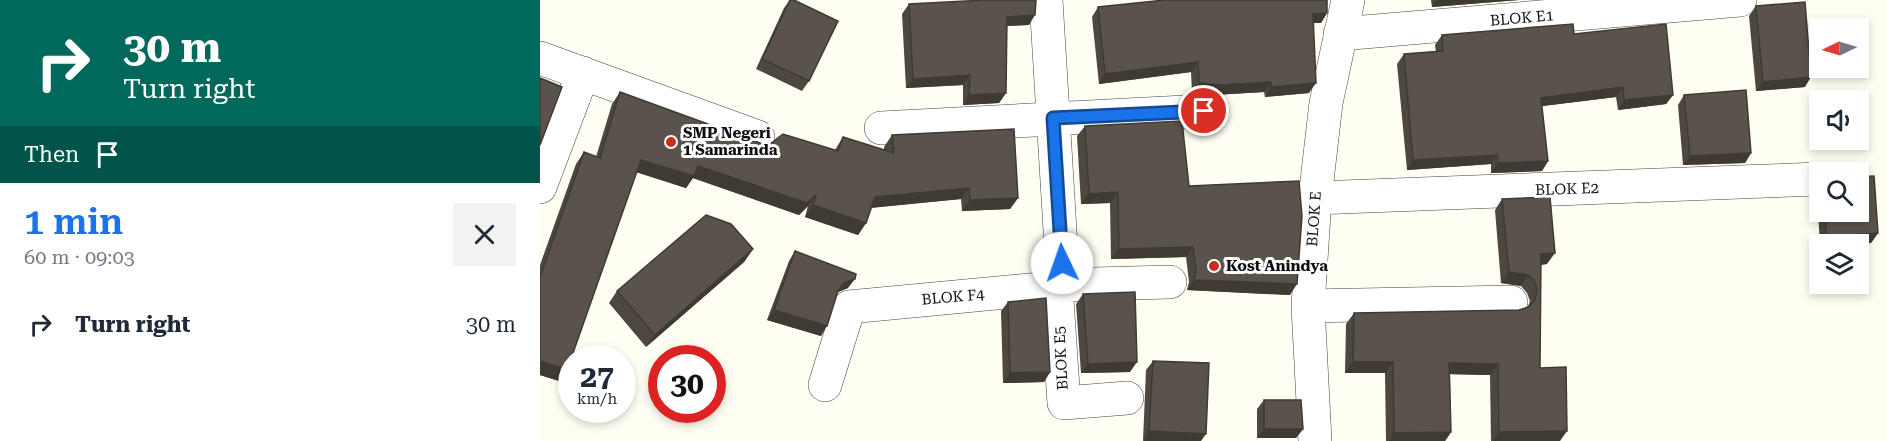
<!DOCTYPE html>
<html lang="en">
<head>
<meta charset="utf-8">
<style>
	:root { --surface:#fff; --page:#f2f2f3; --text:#1f2937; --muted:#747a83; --accent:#1a73e8 }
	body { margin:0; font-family:"Roboto Serif",serif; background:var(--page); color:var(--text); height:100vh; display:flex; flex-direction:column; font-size:22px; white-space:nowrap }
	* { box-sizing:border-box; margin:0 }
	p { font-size:20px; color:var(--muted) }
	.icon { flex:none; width:33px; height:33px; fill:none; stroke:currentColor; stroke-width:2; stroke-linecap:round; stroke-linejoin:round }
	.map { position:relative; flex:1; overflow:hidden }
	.drawer { display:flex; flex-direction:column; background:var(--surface); width:540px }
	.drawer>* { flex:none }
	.top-card { background:#00695c; color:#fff; overflow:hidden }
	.needle { width:39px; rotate:265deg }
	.buttons { position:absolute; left:1269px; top:18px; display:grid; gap:12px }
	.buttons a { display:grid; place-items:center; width:60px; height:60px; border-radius:0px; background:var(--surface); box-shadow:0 3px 9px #0003; font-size:30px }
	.speed { position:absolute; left:18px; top:345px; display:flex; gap:12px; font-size:30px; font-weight:700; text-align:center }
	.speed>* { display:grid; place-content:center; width:78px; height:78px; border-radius:50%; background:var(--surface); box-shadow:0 3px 9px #0003; line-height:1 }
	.speed small { font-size:15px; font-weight:400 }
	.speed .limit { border:9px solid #d22; background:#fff; color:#111 }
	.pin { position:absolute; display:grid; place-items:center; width:51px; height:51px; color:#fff; margin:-26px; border:3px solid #fff; border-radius:50%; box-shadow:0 2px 6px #0007 }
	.me { position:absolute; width:66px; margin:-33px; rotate:357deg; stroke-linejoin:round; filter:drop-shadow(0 0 4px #0008) }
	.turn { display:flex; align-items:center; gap:21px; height:126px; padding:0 24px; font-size:27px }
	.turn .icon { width:78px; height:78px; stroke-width:2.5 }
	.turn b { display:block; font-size:42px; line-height:51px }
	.then { display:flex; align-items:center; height:57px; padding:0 24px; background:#0003; gap:12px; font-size:22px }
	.round { display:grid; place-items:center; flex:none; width:63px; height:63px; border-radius:0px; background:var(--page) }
	.summary { display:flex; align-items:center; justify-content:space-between; height:102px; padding:0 24px }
	h1 { font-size:36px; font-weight:600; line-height:45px; color:var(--accent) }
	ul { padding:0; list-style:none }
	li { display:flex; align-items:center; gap:18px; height:78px; padding:0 24px }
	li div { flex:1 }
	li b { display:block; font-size:22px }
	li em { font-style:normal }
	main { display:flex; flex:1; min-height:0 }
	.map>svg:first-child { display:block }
</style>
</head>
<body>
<main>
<section class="drawer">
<div class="top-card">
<div class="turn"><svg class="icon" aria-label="right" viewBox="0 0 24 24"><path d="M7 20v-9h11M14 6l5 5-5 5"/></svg><div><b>30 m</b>Turn right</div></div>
<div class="then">Then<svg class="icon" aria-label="arrive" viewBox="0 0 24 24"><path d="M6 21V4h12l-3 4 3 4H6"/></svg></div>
</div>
<div class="summary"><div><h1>1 min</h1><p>60 m · 09:03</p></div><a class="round"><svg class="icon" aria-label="close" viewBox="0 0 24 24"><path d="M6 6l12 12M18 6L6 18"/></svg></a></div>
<ul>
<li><svg class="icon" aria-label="right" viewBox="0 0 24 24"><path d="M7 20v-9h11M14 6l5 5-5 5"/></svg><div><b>Turn right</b></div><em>30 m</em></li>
</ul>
</section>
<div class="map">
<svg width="1347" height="441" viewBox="0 0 1347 441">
	<rect width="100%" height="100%" fill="#fffef3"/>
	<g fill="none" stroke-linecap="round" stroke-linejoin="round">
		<g stroke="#434343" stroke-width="34">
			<path id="minor" d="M 506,0 L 522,263 L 521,275 L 516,285 L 524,403 L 587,398
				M 800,34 L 1200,0
				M 0,58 L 218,137
				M 341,128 L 664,111
				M 0,187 L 43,73
				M 775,198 L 1280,179
				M 768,306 L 971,302
				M 285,385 L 309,307 L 510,288 L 516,285 L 630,282
				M 775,441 L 768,306 L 775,198 L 786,103 L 808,0"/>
		</g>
		<use href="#minor" stroke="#fff" stroke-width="33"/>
	</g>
	<path fill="#4d4740" d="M 250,0 L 269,81 L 262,91 L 216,69 L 244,8 Z
		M 891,0 L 979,0 L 892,7 Z
		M 369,4 L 489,25 L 467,26 L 466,93 L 459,103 L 423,105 L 423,85 L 366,88 L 362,14 Z
		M 1216,6 L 1265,87 L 1216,91 L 1209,16 Z
		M 558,7 L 787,13 L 781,23 L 773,23 L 769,93 L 725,97 L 724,92 L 673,95 L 652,93 L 651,72 L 559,84 L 552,17 Z
		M 1034,34 L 1133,95 L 1126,104 L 1078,110 L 1076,97 L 1002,106 L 1008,161 L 1002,171 L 951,173 L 951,164 L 867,170 L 857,64 L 864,54 L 896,52 L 895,45 L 902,35 Z
		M 80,92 L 220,143 L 295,150 L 303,137 L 344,150 L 344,147 L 352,135 L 478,198 L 470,209 L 422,211 L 421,199 L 331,208 L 326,223 L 318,235 L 265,217 L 268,206 L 259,215 L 153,178 L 146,188 L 96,172 L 27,370 L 19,381 L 0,375 L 0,265 L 36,164 L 44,152 L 56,157 L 72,104 Z
		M 1144,95 L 1211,153 L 1205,163 L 1143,165 L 1138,105 Z
		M 545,126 L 649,186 L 750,295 L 647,290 L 649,282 L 646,257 L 571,259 L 570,203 L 541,204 L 537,136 Z
		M 1280,194 L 1280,212 L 1318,212 L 1338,233 L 1331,243 L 1307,244 L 1280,244 L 1277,198 Z
		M 962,199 L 1007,264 L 1001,265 L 1000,368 L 1020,441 L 951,441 L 950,375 L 910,374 L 911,432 L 905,441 L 846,441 L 845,373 L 805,373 L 806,324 L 814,313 L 979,310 L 988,307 L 990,301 L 987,293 L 981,286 L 961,283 L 955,210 Z
		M 213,249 L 204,262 L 106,347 L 69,303 L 77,291 Z
		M 255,251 L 308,288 L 298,292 L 281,336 L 227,320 L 249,261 Z
		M 543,294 L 590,372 L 541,373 L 536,304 Z
		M 468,302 L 510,372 L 504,382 L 463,383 L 461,311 Z
		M 613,361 L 669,363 L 603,441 L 606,370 Z
		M 724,400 L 763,429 L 756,438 L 717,438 L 717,409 Z"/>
	<path fill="#3f3a34" d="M 897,0 L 979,0 L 892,7 Z
		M 787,13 L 781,23 L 766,23 L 773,14 Z
		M 495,15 L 489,25 L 460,26 L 467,17 Z
		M 658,62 L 651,72 L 559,84 L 565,74 Z
		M 430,75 L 423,85 L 366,88 L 373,79 Z
		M 1271,77 L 1265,87 L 1216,91 L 1223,82 Z
		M 731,82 L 724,92 L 673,95 L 652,93 L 659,83 Z
		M 776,83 L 769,93 L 725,97 L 731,87 Z
		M 1083,87 L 1076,97 L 995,107 L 1001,98 Z
		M 466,93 L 459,103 L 423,105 L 429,95 Z
		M 1133,95 L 1126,104 L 1078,110 L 1084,100 Z
		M 1211,153 L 1205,163 L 1143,165 L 1150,156 Z
		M 957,155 L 951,164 L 867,170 L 873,160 Z
		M 101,160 L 158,166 L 276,195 L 268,206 L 259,215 L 153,178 L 146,188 L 93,171 Z
		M 1008,161 L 1002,171 L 951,173 L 958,163 Z
		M 429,188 L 421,199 L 327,208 L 335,197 Z
		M 578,192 L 570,203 L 541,204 L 549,194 Z
		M 478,198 L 470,209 L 422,211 L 430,200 Z
		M 273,205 L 326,223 L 318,235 L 265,217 Z
		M 1338,233 L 1331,243 L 1307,244 L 1281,244 L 1286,237 Z
		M 653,247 L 646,257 L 571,259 L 579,249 Z
		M 213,249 L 204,262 L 106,347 L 115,335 Z
		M 1015,253 L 1007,264 L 993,265 L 1001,254 Z
		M 969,272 L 988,275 L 981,286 L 961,283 Z
		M 315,279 L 308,288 L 298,292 L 304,283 Z
		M 654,280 L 757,284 L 750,295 L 647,290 Z
		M 234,310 L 287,326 L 281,336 L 227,320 Z
		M 0,361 L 27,370 L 19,381 L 0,375 Z
		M 597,362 L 590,372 L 541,373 L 548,364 Z
		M 813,362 L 853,362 L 845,373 L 805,373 Z
		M 909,363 L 958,364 L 950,375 L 902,374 Z
		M 510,372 L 504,382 L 463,383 L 470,373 Z
		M 724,429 L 763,429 L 756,438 L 717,438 Z
		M 609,431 L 666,434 L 661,441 L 603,441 Z
		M 1027,431 L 1020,441 L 953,441 L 959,432 Z
		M 911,432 L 905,441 L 849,441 L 854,433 Z"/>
	<path fill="#5a534b" stroke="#3f3a34" stroke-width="1.5" d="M 250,0 L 254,0 L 298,21 L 269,81 L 222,59 Z
		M 445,0 L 496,0 L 495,15 L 467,17 L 466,93 L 429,95 L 430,75 L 373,79 L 369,4 Z
		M 625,0 L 787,0 L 787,13 L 773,14 L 776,83 L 731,87 L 731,82 L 680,85 L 659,83 L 658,62 L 565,74 L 558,7 Z
		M 1265,2 L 1271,77 L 1223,82 L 1216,6 Z
		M 1033,24 L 1034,34 L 1126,24 L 1133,95 L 1084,100 L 1083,87 L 1001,98 L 1008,161 L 958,163 L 957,155 L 873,160 L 864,54 L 903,51 L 902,35 Z
		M 0,78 L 22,87 L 0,145 Z
		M 1206,90 L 1211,153 L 1150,156 L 1144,95 Z
		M 80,92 L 220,143 L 230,144 L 243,134 L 298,151 L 303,137 L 354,153 L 352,135 L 474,129 L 478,198 L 430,200 L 429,188 L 335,197 L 326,223 L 273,205 L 276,195 L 267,203 L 158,166 L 154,176 L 101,160 L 27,370 L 0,361 L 0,277 L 44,152 L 60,158 Z
		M 642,121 L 649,186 L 759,181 L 762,216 L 757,284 L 654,280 L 656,271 L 653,247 L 579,249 L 578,192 L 549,194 L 545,126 Z
		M 1334,176 L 1338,233 L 1286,237 L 1285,212 L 1318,212 L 1318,177 Z
		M 1010,197 L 1015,253 L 1001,254 L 1000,368 L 1026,367 L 1027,431 L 959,432 L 958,364 L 909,363 L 911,432 L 854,433 L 853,362 L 813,362 L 814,313 L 979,310 L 988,307 L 995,300 L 997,290 L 995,282 L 988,275 L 969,272 L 962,199 Z
		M 166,215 L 191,224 L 213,249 L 115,335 L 77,291 Z
		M 255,251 L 316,274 L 315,279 L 304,283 L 298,291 L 287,326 L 234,310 Z
		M 595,292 L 597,362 L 548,364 L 543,294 Z
		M 506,298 L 510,372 L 470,373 L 468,302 Z
		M 613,361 L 669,363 L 666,434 L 609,431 Z
		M 724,400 L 761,400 L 763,429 L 724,429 Z"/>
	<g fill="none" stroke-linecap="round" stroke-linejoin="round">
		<g stroke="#114b97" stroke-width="15">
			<path id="route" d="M 522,263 L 513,118 L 664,111"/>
		</g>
		<use href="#route" stroke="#1a73e8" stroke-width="10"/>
	</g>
	<g fill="#ca2c1d" stroke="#fff" stroke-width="2">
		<circle cx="131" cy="142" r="6"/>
		<circle cx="674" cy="266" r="6"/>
	</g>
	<g text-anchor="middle" stroke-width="6" stroke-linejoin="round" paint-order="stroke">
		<g font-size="15" fill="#101010" stroke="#fff">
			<text transform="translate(982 18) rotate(-5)" y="5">BLOK E1</text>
			<text transform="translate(1027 189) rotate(-2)" y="5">BLOK E2</text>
			<text transform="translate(774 219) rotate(-86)" y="5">BLOK E</text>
			<text transform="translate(413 297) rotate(-5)" y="5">BLOK F4</text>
			<text transform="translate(521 358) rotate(-93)" y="5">BLOK E5</text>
		</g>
		<g font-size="15" font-weight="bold" fill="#101010" stroke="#fff" text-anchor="start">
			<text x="143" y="138">SMP Negeri<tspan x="143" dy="17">1 Samarinda</tspan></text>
			<text x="686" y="271">Kost Anindya</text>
		</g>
	</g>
</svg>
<div class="buttons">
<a><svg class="needle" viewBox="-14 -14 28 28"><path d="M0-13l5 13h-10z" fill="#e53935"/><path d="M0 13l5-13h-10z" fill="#747a83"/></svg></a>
<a><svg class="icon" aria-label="sound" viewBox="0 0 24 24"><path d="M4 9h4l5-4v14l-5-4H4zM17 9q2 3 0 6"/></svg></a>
<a><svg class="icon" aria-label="search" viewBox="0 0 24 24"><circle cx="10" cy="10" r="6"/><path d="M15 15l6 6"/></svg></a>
<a><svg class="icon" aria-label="layers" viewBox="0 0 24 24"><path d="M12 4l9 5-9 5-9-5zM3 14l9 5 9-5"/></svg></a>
</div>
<div class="speed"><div>27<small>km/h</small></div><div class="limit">30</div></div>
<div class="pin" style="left:664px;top:111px;background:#d93025"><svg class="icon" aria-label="arrive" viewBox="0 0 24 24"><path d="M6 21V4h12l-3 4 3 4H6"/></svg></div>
<svg class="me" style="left:522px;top:263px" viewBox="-20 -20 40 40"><circle r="19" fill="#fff"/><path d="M0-13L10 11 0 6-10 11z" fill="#1a73e8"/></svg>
</div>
</main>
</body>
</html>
